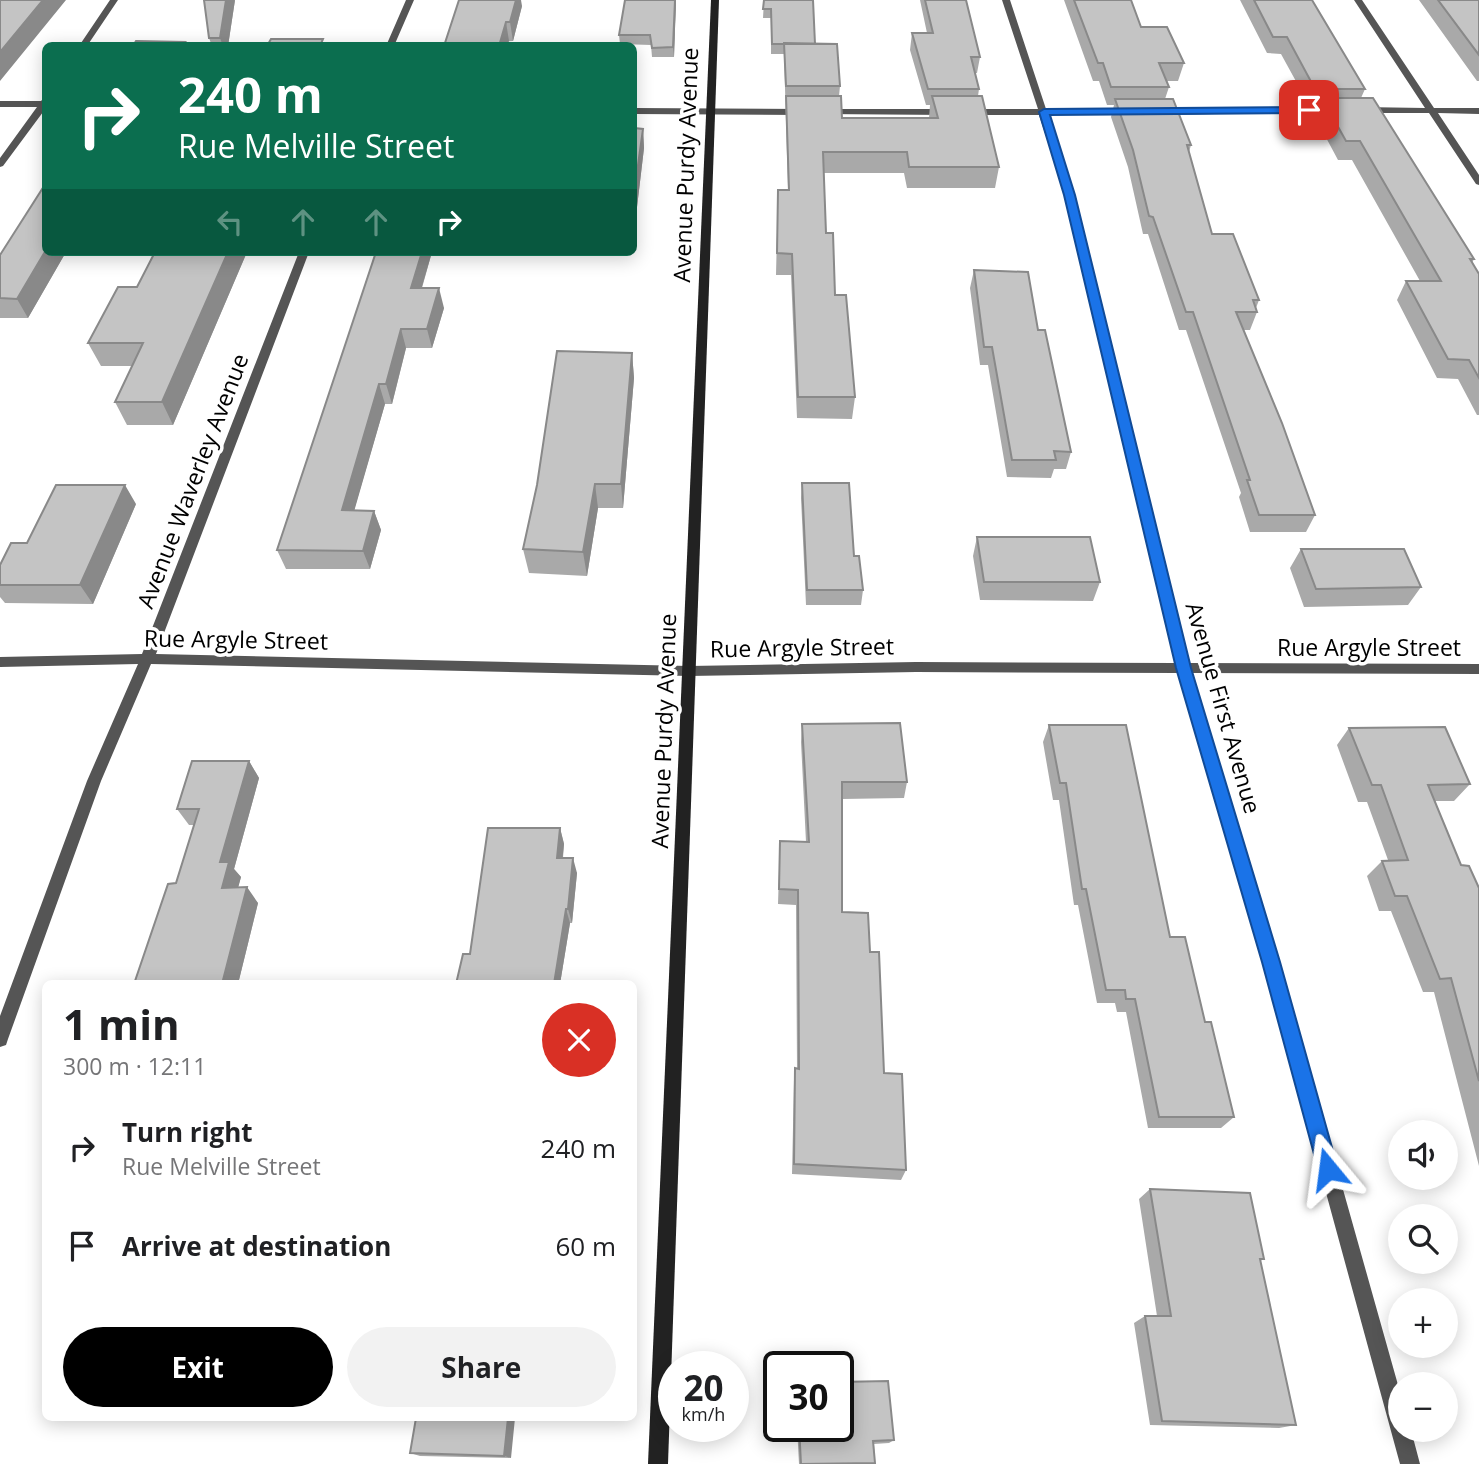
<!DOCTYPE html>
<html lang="en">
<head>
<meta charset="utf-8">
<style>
	:root { --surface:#fff; --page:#f2f2f2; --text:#202124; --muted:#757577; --accent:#000 }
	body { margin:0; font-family:"Open Sans",sans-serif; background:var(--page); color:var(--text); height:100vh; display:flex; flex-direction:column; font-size:26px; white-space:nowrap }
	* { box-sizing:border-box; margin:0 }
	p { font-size:23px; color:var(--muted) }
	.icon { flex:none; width:38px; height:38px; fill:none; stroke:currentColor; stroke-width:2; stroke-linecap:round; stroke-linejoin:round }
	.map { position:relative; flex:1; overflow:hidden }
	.drawer { position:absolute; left:42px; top:980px; width:595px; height:441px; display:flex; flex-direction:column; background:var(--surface); border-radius:10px; box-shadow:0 4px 18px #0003 }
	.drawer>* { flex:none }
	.top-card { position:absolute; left:42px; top:42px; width:595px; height:214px; border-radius:10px; box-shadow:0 4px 18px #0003; background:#0b6e4f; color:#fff; overflow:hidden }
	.buttons { position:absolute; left:1388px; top:1120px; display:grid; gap:14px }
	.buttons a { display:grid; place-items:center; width:70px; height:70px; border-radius:50%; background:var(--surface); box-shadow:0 4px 18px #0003; font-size:35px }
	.speed { position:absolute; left:658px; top:1351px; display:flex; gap:14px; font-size:35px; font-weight:700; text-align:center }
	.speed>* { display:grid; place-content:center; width:91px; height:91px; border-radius:50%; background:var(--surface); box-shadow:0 4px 18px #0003; line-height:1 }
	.speed small { font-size:18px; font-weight:400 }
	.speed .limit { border:4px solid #111; border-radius:10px; background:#fff; color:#111 }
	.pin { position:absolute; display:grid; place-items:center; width:60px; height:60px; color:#fff; margin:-30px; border-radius:14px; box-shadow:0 4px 10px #0006 }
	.me { position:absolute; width:77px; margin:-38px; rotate:344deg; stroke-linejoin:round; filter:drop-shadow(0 0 5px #0008) }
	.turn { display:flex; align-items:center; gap:24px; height:147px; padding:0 21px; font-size:32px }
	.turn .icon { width:91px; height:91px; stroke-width:2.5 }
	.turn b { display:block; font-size:49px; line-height:60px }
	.lanes { display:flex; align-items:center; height:66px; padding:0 21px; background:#0003; justify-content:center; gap:35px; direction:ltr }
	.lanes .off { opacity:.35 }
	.round { display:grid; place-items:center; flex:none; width:74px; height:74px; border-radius:37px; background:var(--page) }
	.head { display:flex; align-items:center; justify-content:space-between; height:119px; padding:0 21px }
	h1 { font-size:42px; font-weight:700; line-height:52px }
	.action { display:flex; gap:14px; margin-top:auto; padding:14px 21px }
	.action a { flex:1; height:80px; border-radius:42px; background:var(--accent); color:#fff; font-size:28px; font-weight:700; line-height:80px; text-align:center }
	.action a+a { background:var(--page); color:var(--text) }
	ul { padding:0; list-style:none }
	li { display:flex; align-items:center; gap:21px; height:98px; padding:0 21px }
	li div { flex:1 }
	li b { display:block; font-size:26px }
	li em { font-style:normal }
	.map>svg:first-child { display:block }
</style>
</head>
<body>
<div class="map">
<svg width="1479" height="1464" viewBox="0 0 1479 1464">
	<rect width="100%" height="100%" fill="#fff"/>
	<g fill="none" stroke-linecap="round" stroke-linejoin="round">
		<path fill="#555" fill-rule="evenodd" d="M 110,0 L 118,0 L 87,46 L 79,46 Z
			M 406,0 L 414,0 L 394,46 L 386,46 Z
			M 1002,0 L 1010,0 L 1046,109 L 1131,109 L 1135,112 L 1131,115 L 1048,115 L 1075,195 L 1188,663 L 1479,664 L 1479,674 L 1191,673 L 1279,962 L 1400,1392 L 1400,1430 L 1411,1430 L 1420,1464 L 1400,1464 L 1263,962 L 1178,673 L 916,672 L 689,676 L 151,664 L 101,781 L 8,1039 L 6,1045 L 0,1047 L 0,1016 L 87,781 L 138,664 L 0,667 L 0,657 L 142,654 L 299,252 L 309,252 L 156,654 L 689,666 L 916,662 L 1175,663 L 1065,195 L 1039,115 L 969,115 L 965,112 L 969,109 L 1038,109 Z
			M 1354,0 L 1362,0 L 1434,108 L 1479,108 L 1479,114 L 1438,113 L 1479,175 L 1479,185 L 1476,184 L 1429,113 L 1361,113 L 1357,110 L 1361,107 L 1425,108 Z
			M 43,99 L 46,99 L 46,108 L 3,166 L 0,167 L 0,158 L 37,107 L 0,107 L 0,101 L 41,101 Z
			M 1334,107 L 1338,110 L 1337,112 L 1158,115 L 1154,112 L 1158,109 Z
			M 634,108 L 802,109 L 806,112 L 802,115 L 634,114 Z
			M 826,109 L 949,109 L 953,112 L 949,115 L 823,114 L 822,112 Z"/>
		<path fill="#222" fill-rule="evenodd" d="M 711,0 L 719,0 L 668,1464 L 648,1464 Z"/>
	</g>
	<path fill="#a9a9a9" d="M 235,0 L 228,46 L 212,46 L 209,38 Z
		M 676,0 L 674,57 L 652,57 L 651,45 L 620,44 L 619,35 Z
		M 764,0 L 815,44 L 840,86 L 839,96 L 842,118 L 929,118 L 930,105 L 926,105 L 910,50 L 912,33 L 927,33 L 920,0 L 966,0 L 980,57 L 977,73 L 975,73 L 979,89 L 978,96 L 999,167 L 995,188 L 907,188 L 904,173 L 824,173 L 826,233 L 835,295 L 855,397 L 852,419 L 797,418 L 791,275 L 776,275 L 778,190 L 788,190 L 784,54 L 771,54 L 771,18 L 763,18 Z
		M 1064,0 L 1131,0 L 1141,27 L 1184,63 L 1178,81 L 1166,81 L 1169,87 L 1165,99 L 1191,145 L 1189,152 L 1212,234 L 1259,300 L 1256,308 L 1257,312 L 1250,330 L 1244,330 L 1315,515 L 1306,532 L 1250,532 L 1239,497 L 1241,493 L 1186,330 L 1179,330 L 1148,234 L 1143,234 L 1128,167 L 1111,117 L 1114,105 L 1107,105 L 1099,81 L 1093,81 Z
		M 1240,0 L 1312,0 L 1365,89 L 1361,98 L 1474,259 L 1472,263 L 1479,274 L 1479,415 L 1477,415 L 1458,379 L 1437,378 L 1397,300 L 1406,281 L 1420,281 L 1352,160 L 1338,160 L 1315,117 L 1319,105 L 1309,105 L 1281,54 L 1267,53 Z
		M 1419,0 L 1479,0 L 1479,81 L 1477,81 Z
		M 522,6 L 513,41 L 444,46 Z
		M 634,128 L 643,129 L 644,148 L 637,207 L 634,207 Z
		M 46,252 L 66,252 L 28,318 L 0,318 L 0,255 Z
		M 155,252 L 247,252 L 173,425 L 127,425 L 115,402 L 132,366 L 101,366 L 88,343 L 137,287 Z
		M 376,252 L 432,252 L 422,288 L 444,308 L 432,348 L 406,348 L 392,404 L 385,404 L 354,510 L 374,511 L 381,530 L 370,569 L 286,569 L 277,550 Z
		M 974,270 L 1038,330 L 1071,452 L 1066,469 L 1054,469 L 1051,478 L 1007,477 L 988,365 L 980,365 L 970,288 Z
		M 632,353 L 634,378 L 623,508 L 598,508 L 587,576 L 529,573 L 523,549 Z
		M 802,483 L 854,556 L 863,590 L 861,605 L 806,605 L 801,498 Z
		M 136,504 L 93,604 L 5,603 L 0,597 L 0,565 L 27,543 Z
		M 977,537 L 1100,582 L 1093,601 L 980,600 L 973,556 Z
		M 1301,549 L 1421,587 L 1408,605 L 1304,607 L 1290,568 Z
		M 802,724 L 907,782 L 904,798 L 842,799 L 842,912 L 870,952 L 884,1073 L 906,1170 L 901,1180 L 792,1174 L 794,1080 L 795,1068 L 797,1068 L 796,905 L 778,904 L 780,841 L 806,842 L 801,742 Z
		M 1049,725 L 1170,937 L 1205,1022 L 1234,1117 L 1221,1128 L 1148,1128 L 1126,1012 L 1117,1012 L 1115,1003 L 1097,1003 L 1078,905 L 1074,905 L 1059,800 L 1053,800 L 1043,742 Z
		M 1349,728 L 1470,784 L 1454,801 L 1435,801 L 1461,865 L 1479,888 L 1479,1166 L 1434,992 L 1423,992 L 1391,911 L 1379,911 L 1367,876 L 1382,861 L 1388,860 L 1367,802 L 1358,802 L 1337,745 Z
		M 249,761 L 259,778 L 234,869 L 241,877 L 238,887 L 258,903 L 238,984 L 134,984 L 176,883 L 194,825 L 189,825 L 177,809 Z
		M 560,828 L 564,844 L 563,858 L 577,873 L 572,923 L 570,923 L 560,984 L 456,984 L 470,954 Z
		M 1150,1189 L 1264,1259 L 1260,1261 L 1296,1425 L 1279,1428 L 1150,1425 L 1134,1323 L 1145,1316 L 1157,1316 L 1139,1199 Z
		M 416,1418 L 511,1458 L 420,1456 L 410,1453 Z
		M 797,1426 L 838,1426 L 894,1440 L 889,1443 L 874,1444 L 875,1463 L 874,1464 L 799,1464 Z"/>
	<path fill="#898989" d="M 43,0 L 66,0 L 0,81 L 0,52 Z
		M 226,0 L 235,0 L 228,46 L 223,46 L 220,38 Z
		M 516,0 L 521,0 L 522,6 L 513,41 L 510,22 Z
		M 675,0 L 676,0 L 674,57 L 673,47 Z
		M 506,22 L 509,41 L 507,46 L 499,46 Z
		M 643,129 L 644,148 L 637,207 L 635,187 Z
		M 46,250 L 46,252 L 66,252 L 28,318 L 17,299 Z
		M 228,252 L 247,252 L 173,425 L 162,402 Z
		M 422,252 L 432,252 L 416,307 L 411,288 Z
		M 439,288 L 444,308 L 432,348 L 427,329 Z
		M 401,329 L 406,348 L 392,404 L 386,384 Z
		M 632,353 L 634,378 L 623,508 L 621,484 Z
		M 379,384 L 385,404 L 349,529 L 342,510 Z
		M 595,484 L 598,508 L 587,576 L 583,552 Z
		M 125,485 L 136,504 L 93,604 L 80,585 Z
		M 374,511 L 381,530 L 370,569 L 363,551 Z
		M 249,761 L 259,778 L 234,869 L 241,877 L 234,903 L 222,888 L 220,862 Z
		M 560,828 L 564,844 L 561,873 L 557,858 Z
		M 573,858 L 577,873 L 572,923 L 568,909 Z
		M 247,887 L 258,903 L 238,984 L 222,984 Z
		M 566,909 L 570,923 L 560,984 L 554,984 Z
		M 508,1418 L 515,1418 L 511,1458 L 504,1456 Z"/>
	<path fill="#c4c4c4" stroke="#898989" stroke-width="2" d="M 0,0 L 43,0 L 0,52 Z
		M 204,0 L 226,0 L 220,38 L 209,38 Z
		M 459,0 L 516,0 L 510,22 L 506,22 L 499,46 L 444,46 Z
		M 625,0 L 675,0 L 673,47 L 652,48 L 650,35 L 619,35 Z
		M 764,0 L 813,0 L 815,44 L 772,44 L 771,9 L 763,9 Z
		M 925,0 L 966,0 L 980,57 L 971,57 L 979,89 L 928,89 L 912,33 L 933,33 Z
		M 1074,0 L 1131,0 L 1141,27 L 1167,27 L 1184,63 L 1159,63 L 1169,87 L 1111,87 L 1103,63 L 1098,63 Z
		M 1254,0 L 1312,0 L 1365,89 L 1315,89 L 1287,37 L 1273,37 Z
		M 1438,0 L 1479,0 L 1479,55 Z
		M 271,39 L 323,39 L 320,46 L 267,46 Z
		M 136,41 L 185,42 L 182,46 L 133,46 Z
		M 784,43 L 837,44 L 840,86 L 786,86 Z
		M 786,96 L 841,96 L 842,118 L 938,118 L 932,96 L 982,96 L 999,167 L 909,167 L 907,152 L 823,152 L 826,233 L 833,233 L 835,295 L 846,295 L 855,397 L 798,397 L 792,254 L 777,253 L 778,190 L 789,190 Z
		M 1322,98 L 1373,98 L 1474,259 L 1470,259 L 1479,274 L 1479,378 L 1469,360 L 1448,359 L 1406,281 L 1441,281 L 1360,141 L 1346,141 Z
		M 1115,99 L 1173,99 L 1191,145 L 1187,145 L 1212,234 L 1233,234 L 1259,300 L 1253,300 L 1257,312 L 1236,312 L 1282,423 L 1315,515 L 1259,515 L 1247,480 L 1250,480 L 1193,312 L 1186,312 L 1153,217 L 1149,216 L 1133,150 Z
		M 634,128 L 643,129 L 635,187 L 634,187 Z
		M 46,183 L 46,250 L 17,299 L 0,298 L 0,255 Z
		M 155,252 L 228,252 L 162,402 L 115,402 L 143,343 L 88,343 L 118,287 L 137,287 Z
		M 376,252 L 422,252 L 411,288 L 439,288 L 427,329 L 401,329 L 386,384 L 379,384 L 342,510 L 374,511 L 363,551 L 277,550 Z
		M 974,270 L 1028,272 L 1038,330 L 1045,330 L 1071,452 L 1054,451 L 1056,460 L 1012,460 L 992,347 L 984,347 Z
		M 557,351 L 632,353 L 621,484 L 595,484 L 583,552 L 523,549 L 537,485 Z
		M 802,483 L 849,483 L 854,556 L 859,556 L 863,590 L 807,590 Z
		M 56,485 L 125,485 L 80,585 L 0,585 L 0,565 L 11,543 L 27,543 Z
		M 977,537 L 1090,537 L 1100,582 L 984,582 Z
		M 1301,549 L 1404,549 L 1421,587 L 1316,589 Z
		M 900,723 L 907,782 L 842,782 L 842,912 L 868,913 L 870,952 L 879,952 L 884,1073 L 902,1074 L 906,1170 L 794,1164 L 795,1068 L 799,1069 L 798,890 L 779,889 L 780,841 L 809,842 L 802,724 Z
		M 1049,725 L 1126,725 L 1170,937 L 1185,937 L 1205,1022 L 1211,1022 L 1234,1117 L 1159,1117 L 1135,999 L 1126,999 L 1125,990 L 1106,990 L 1086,889 L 1082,889 L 1066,783 L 1060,783 Z
		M 1445,727 L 1470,784 L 1428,785 L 1461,865 L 1469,866 L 1479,888 L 1479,1081 L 1451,978 L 1440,979 L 1407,896 L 1395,896 L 1382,861 L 1408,860 L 1381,785 L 1372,785 L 1349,728 Z
		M 192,761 L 249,761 L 220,862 L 229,862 L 222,888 L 247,887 L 222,984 L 134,984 L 168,884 L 176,883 L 199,809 L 177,809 Z
		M 488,828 L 560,828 L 557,858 L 573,858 L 568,909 L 566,909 L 554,984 L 456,984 L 463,954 L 470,954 Z
		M 1150,1189 L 1250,1193 L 1264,1259 L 1260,1259 L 1296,1425 L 1162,1421 L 1145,1316 L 1171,1316 Z
		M 888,1381 L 894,1440 L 873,1441 L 875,1463 L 801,1464 L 799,1426 L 838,1426 L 838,1382 Z
		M 416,1418 L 508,1418 L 504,1456 L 410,1453 Z"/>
	<path fill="#1a73e8" stroke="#114b97" stroke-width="2" d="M 1309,107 L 1314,110 L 1313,113 L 1050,115 L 1075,195 L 1191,668 L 1280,962 L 1338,1169 L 1335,1176 L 1328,1179 L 1321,1176 L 1318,1169 L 1262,962 L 1176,668 L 1064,195 L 1039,112 L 1044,109 Z"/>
	<g text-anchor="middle" stroke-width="7" stroke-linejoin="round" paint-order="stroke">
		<g font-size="23" fill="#000" stroke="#fff">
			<text transform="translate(686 165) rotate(-88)" y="8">Avenue Purdy Avenue</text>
			<text transform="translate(193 481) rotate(-69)" y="8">Avenue Waverley Avenue</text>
			<text transform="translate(236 640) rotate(1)" y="8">Rue Argyle Street</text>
			<text transform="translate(802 648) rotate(-1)" y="8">Rue Argyle Street</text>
			<text x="1369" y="656">Rue Argyle Street</text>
			<text transform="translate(1223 708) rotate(74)" y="8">Avenue First Avenue</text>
			<text transform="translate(664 731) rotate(-88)" y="8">Avenue Purdy Avenue</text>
		</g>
	</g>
</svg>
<div class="buttons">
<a><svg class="icon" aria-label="sound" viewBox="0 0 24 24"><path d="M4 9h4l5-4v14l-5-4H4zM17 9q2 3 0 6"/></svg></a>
<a><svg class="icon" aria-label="search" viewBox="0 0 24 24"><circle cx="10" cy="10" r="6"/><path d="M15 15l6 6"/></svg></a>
<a>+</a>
<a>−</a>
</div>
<div class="speed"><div>20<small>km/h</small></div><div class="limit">30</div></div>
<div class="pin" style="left:1309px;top:110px;background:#d93025"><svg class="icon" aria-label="arrive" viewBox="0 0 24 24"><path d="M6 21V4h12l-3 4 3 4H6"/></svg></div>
<svg class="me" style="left:1328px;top:1169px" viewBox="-20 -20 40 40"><path d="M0-17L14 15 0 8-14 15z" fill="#1a73e8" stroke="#fff" stroke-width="4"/></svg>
<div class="top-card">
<div class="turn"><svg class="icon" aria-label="right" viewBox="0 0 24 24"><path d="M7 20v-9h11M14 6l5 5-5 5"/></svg><div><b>240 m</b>Rue Melville Street</div></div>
<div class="lanes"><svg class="icon off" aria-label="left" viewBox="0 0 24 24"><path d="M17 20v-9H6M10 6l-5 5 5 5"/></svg><svg class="icon off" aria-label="ahead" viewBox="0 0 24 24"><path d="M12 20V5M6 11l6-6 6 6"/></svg><svg class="icon off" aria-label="ahead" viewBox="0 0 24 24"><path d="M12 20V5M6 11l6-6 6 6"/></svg><svg class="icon" aria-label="right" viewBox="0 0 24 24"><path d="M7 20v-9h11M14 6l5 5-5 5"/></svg></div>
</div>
<section class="drawer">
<div class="head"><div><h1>1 min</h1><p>300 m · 12:11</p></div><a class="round" style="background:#d93025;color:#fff"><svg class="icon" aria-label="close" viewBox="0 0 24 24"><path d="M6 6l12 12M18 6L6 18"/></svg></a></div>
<ul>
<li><svg class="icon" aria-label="right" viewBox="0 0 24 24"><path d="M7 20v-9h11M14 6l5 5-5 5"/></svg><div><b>Turn right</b><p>Rue Melville Street</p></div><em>240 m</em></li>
<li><svg class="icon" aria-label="arrive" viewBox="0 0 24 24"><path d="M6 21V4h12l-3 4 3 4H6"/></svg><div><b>Arrive at destination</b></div><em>60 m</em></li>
</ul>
<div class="action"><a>Exit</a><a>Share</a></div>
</section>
</div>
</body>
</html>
